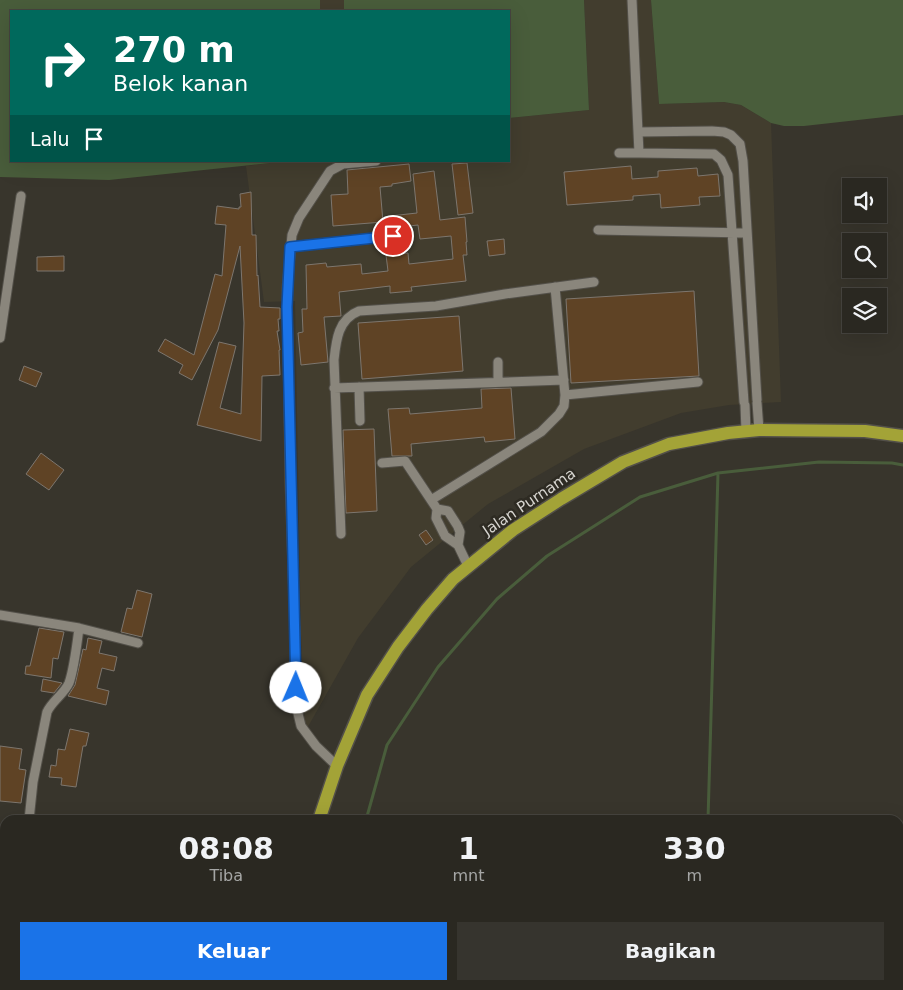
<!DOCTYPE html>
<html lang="id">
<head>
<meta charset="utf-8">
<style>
	:root { --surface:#2a2821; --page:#36342e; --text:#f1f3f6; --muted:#a5a6a5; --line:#46443f; --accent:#1a73e8 }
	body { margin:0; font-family:"DejaVu Sans",sans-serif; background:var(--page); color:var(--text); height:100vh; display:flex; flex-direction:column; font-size:19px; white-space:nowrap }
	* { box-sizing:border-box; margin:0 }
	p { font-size:16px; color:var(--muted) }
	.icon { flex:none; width:28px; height:28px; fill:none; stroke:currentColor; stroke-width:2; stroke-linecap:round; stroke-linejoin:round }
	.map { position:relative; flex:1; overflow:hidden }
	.panel { position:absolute; left:0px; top:815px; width:904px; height:175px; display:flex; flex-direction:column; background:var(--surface); border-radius:15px 15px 0 0; box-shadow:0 5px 20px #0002,0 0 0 1px var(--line) }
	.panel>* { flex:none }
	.top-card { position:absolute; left:10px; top:10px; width:500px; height:152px; border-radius:0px; box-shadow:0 5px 20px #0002,0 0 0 1px var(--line); background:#00695c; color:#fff; overflow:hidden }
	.buttons { position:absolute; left:842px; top:178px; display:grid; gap:10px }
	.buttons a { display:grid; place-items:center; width:45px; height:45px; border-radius:0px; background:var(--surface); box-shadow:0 5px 20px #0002,0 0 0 1px var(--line); font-size:25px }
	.pin { position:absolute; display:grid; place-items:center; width:42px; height:42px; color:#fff; margin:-21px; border:2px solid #fff; border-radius:50%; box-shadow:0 1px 5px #0007 }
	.me { position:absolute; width:55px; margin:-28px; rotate:1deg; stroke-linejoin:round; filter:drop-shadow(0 0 4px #0008) }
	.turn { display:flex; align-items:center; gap:18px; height:105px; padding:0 20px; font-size:22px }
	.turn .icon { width:65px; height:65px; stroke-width:2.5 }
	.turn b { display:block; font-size:35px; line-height:42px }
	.then { display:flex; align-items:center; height:48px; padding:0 20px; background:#0003; gap:10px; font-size:19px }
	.eta { display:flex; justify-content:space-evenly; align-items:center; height:85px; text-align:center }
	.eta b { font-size:30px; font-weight:700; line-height:35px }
	.button { display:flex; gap:10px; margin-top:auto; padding:10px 20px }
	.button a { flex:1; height:58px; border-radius:0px; background:var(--accent); color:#fff; font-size:20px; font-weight:700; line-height:58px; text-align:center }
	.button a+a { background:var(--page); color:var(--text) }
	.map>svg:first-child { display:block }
</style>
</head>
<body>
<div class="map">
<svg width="903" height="990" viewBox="0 0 903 990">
	<rect width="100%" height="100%" fill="#38352c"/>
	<path fill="#423d2e" d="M 320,0 L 344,0 L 344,11 L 320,11 Z
		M 584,0 L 651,0 L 659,104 L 724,102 L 741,105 L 771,123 L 781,402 L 729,405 L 681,413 L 584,449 L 488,504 L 411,567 L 358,638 L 305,732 L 301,635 L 295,301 L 264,302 L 246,166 L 270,163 L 272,161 L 509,161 L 509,118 L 589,110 Z
		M 0,949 L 5,949 L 5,985 L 31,985 L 31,990 L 0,990 Z"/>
	<path fill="#775546" d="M 5,962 L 5,985 L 16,985 L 16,990 L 0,990 L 0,963 Z"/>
	<path fill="#495d3b" d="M 0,0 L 320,0 L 320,11 L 11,11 L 11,161 L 272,161 L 270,163 L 109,180 L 0,177 Z
		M 344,0 L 584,0 L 589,110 L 509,118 L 509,11 L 344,11 Z
		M 651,0 L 903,0 L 903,115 L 804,126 L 784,126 L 771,123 L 741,105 L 724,102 L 659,104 Z"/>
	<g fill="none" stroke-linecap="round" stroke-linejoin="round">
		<path stroke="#495d3b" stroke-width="3" d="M 366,820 L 387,745 L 438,667 L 497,599 L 547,556 L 640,497 L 718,473 L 819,462 L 892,463 L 903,465
			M 708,820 L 718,473
			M 355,985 L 355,990
			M 703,990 L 703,985"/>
	</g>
	<path fill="#5f4325" stroke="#7d766e" d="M 467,163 L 473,213 L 458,215 L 452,164 Z
		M 409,164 L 411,181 L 392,184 L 392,186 L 380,187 L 383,222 L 333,226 L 331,195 L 348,194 L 347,170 Z
		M 631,166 L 632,179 L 658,177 L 658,171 L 697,168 L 698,176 L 718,174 L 720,196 L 699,197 L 700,205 L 661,208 L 660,194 L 633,196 L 633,200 L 567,205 L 564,172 Z
		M 434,171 L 440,220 L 465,217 L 467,242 L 466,242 L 467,255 L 463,255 L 466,281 L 411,287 L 412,291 L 390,293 L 390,286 L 339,292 L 341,316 L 324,317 L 328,362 L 301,365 L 298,333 L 303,332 L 302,309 L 307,309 L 306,265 L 326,263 L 327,267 L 361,264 L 362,274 L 388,271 L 386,255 L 408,253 L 409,264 L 453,259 L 451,236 L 420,239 L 418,225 L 391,228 L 390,216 L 417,213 L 413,174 Z
		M 251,192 L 252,235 L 256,235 L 257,276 L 258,275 L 260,307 L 280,308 L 280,319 L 278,319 L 279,331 L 277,331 L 280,350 L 279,350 L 280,375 L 262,376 L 261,441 L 197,425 L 219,342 L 236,346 L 220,408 L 241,414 L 244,323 L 240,246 L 218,330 L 192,380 L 179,373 L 183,365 L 158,351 L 165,339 L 194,355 L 215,274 L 222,276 L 226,225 L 215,224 L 217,206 L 239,209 L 239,207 L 241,207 L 240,194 Z
		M 504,239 L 505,254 L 489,256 L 487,241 Z
		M 64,256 L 64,271 L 37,271 L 37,257 Z
		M 694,291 L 699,376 L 571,383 L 566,299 Z
		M 459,316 L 463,371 L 362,379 L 358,323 Z
		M 24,366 L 42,373 L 36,387 L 19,380 Z
		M 511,388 L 515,439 L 485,442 L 484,437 L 411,444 L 412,456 L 392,456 L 388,409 L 409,408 L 410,414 L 482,408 L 481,389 Z
		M 374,429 L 377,511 L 346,513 L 343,430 Z
		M 41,453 L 64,470 L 49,490 L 26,474 Z
		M 426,530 L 433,540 L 426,545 L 419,535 Z
		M 137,590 L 152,594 L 142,637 L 121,632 L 127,608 L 132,609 Z
		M 39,628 L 64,632 L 58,659 L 53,658 L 51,678 L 25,674 L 26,666 L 30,666 Z
		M 88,638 L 102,641 L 99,653 L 117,657 L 114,671 L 102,668 L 97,688 L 109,691 L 106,705 L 68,696 L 75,685 L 83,649 L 86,650 Z
		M 43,679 L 62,683 L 54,693 L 41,691 Z
		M 70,729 L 89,733 L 86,746 L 83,746 L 76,787 L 61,785 L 62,778 L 49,777 L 51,765 L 56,766 L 58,749 L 65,750 Z
		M 0,746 L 22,749 L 19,769 L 26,770 L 21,803 L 0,801 Z"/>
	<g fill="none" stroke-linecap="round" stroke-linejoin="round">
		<g stroke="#535049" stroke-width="11">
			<path id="minor" d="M 632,0 L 638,132
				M 619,153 L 639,153
				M 598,230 L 747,233
				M 290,247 L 393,236
				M 0,338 L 21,196
				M 498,362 L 498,382
				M 359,387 L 360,421
				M 334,388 L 564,380
				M 565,395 L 698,382
				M 744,402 L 728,175 L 721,160 L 714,154 L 639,153 L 638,132 L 712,131 L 724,132 L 731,135 L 740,144 L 743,161 L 757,400
				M 757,403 L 759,430
				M 745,405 L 746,431
				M 382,463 L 405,461 L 437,509
				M 431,500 L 541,432 L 559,414 L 564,406 L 565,395 L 555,287
				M 341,534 L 334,360 C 336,341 338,319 359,311 L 436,306 L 505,294 L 594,282
				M 444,534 L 436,518 L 437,509 L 448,511 L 457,525
				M 445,536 L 458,545 L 460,532 L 458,527
				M 458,545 L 468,566
				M 0,615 L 79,628 L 138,643
				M 337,766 L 316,746 L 301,726 L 295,701 L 295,631 L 290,482 L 287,288 L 292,235 L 299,218 L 330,171 L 343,164 L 376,161
				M 29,820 L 33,782 L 47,712 C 52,701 64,694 69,683 C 74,669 77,644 79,628
				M 0,899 L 5,897
				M 90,990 L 90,985"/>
		</g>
		<g stroke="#535049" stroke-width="15">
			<path id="major" d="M 319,820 L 337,766 L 367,695 L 398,647 L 427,609 L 453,579 L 513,530 L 561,499 L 623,462 L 669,444 L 728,433 L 759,430 L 865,431 L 903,436
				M 312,985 L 312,990"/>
		</g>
		<use href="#minor" stroke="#8a867c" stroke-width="9"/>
		<use href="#major" stroke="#a3a337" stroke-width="12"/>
	</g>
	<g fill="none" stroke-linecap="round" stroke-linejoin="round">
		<g stroke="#114b97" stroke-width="12">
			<path id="route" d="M 296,688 L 287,307 L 290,247 L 393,236"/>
		</g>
		<use href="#route" stroke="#1a73e8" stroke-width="9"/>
	</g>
	<g text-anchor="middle" stroke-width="5" stroke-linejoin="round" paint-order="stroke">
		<g font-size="15" fill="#d7d5d0" stroke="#2e2b23">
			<text transform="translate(529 502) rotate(-34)" y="5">Jalan Purnama</text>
		</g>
	</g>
</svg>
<div class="buttons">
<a><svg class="icon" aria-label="sound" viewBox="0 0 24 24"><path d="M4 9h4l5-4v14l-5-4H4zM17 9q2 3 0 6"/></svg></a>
<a><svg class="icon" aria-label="search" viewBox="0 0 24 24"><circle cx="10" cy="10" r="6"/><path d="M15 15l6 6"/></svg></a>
<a><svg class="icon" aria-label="layers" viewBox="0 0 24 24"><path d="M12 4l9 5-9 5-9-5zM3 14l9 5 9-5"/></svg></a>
</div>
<div class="pin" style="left:393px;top:236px;background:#d93025"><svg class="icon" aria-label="arrive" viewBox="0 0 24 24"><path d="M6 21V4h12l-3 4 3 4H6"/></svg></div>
<svg class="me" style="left:296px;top:688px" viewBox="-20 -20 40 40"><circle r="19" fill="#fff"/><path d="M0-13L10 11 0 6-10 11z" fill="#1a73e8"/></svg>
<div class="top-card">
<div class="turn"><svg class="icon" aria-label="right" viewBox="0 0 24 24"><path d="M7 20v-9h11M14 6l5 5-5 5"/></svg><div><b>270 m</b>Belok kanan</div></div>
<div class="then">Lalu<svg class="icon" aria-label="arrive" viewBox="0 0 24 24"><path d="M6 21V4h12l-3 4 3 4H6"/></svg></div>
</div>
<section class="panel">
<div class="eta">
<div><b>08:08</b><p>Tiba</p></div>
<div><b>1</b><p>mnt</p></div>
<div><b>330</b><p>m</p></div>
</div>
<div class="button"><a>Keluar</a><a>Bagikan</a></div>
</section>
</div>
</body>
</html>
